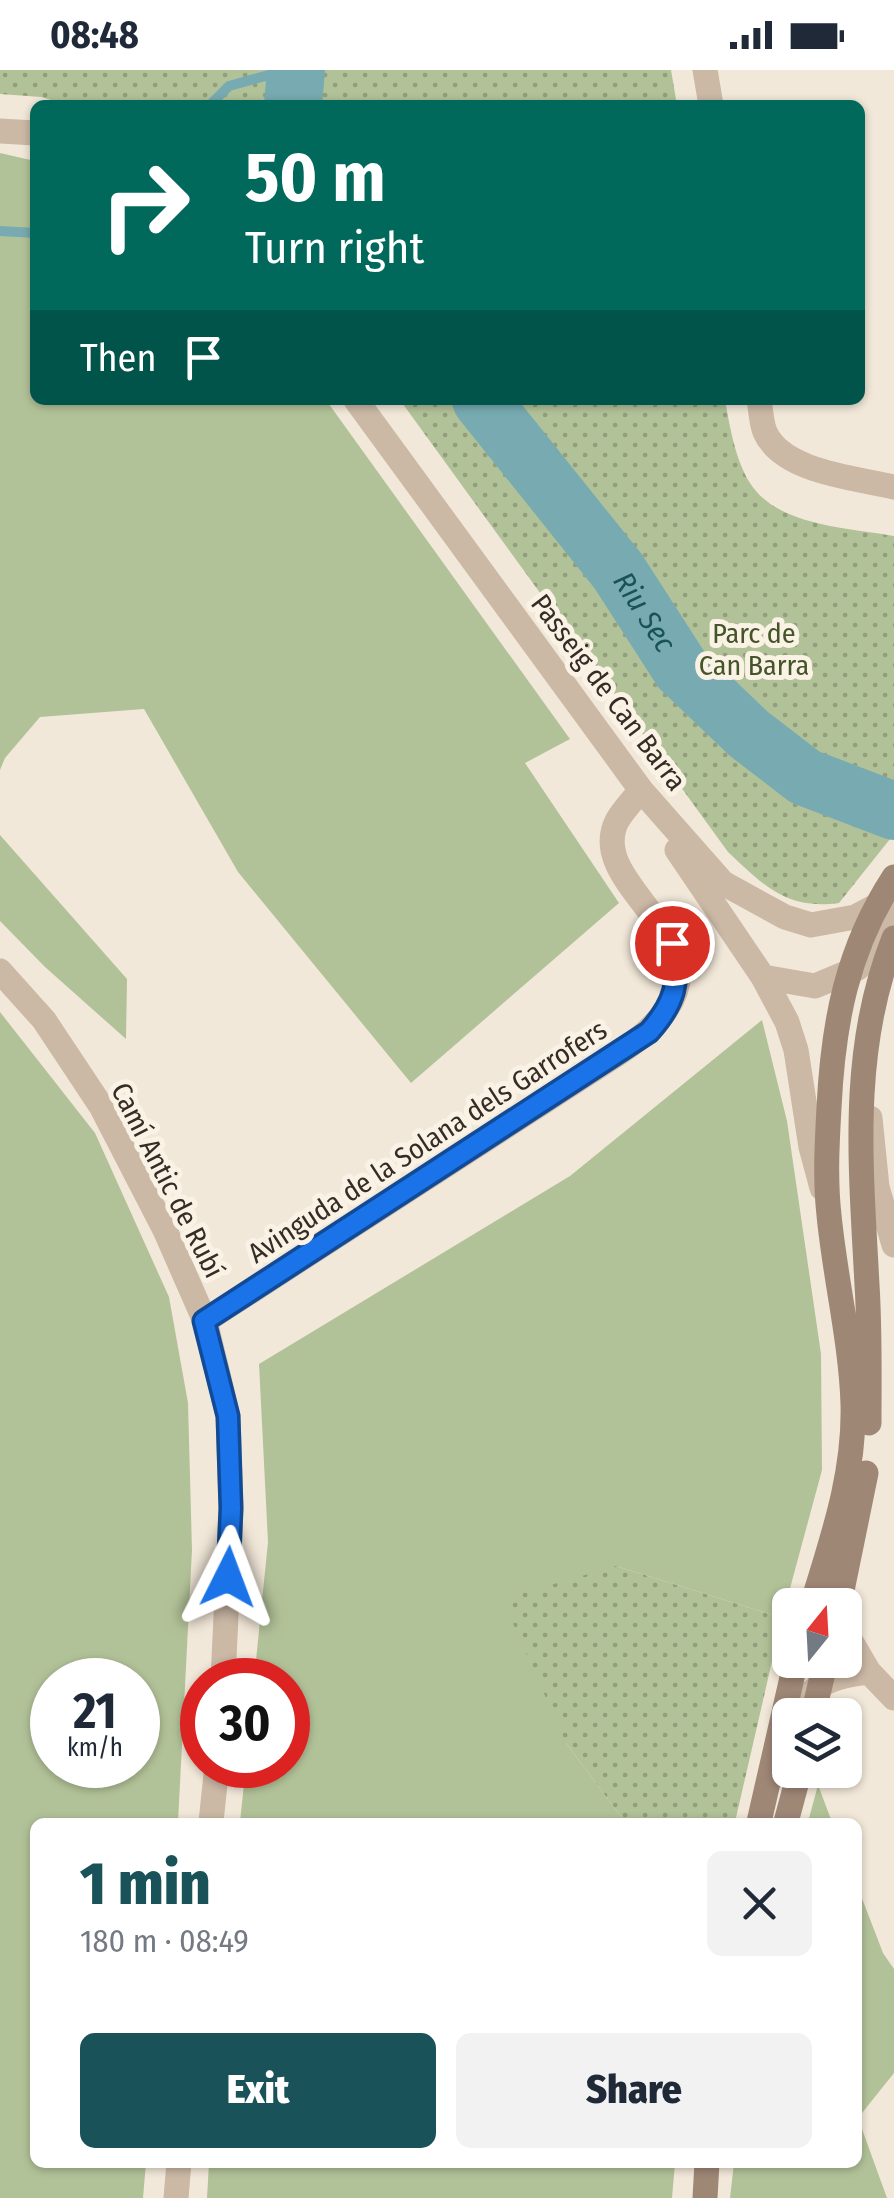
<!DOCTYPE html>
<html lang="en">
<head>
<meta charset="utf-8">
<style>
	:root { --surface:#fff; --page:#f2f2f3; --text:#1f2937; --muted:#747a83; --accent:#1a5259 }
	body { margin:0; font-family:"Fira Sans Condensed",sans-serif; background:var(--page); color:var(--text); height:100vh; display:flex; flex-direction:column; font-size:38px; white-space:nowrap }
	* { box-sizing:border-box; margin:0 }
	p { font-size:32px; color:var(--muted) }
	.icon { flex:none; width:55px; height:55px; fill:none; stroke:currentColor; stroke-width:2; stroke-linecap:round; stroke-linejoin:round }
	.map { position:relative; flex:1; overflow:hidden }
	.side { position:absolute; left:30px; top:1748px; width:832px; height:350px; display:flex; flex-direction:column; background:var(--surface); border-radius:15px; box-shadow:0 2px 8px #0004 }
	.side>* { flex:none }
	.top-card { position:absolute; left:30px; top:30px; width:835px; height:305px; border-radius:15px; box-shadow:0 2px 8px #0004; background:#00695c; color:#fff; overflow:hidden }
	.needle { width:65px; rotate:18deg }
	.buttons { position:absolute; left:772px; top:1518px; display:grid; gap:20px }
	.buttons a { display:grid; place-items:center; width:90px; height:90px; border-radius:15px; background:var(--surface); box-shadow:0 2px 8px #0004; font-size:50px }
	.speed { position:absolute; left:30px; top:1588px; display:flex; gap:20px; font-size:50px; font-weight:700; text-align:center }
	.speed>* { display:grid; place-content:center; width:130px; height:130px; border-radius:50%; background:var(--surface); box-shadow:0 2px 8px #0004; line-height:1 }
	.speed small { font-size:25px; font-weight:400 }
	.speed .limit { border:15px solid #d22; background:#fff; color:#111 }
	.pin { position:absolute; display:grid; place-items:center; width:85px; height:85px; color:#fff; margin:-42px; border:5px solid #fff; border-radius:50%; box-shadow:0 2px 10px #0007 }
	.me { position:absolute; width:110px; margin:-55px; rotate:3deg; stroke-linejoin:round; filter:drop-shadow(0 0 8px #0008) }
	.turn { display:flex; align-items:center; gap:35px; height:210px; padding:0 50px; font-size:45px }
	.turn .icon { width:130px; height:130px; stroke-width:2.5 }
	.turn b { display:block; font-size:70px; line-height:85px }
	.then { display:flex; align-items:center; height:95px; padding:0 50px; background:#0003; gap:20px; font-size:38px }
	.round { display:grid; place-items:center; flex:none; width:105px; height:105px; border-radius:15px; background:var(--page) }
	.summary { display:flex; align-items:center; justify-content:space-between; height:170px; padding:0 50px }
	h1 { font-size:60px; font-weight:800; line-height:75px; color:var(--accent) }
	.action { display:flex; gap:20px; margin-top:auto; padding:20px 50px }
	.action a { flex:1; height:115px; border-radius:15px; background:var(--accent); color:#fff; font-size:40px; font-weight:800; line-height:115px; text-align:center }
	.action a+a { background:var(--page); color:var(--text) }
	.status { display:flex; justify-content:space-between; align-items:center; height:70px; padding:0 50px; background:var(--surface); direction:ltr }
	.status svg { height:28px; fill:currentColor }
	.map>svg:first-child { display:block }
</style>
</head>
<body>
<div class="status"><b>08:48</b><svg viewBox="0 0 49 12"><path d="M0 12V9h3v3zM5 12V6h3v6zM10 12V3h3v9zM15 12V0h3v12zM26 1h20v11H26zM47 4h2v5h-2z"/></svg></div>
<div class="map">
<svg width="894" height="2128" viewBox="0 0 894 2128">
	<defs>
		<pattern id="park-dots" width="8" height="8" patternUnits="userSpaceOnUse" patternTransform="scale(2.5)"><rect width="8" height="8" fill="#b2c298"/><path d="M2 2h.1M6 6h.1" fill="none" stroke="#929e7c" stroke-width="1.8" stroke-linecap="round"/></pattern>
	</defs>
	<rect width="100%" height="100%" fill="#f2e8d9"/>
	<path fill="#b2c298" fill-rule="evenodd" d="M 0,83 L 35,91 L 35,330 L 326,330 L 570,669 L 525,693 L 619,833 L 411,1013 L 238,802 L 144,639 L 40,647 L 5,688 L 0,700 Z
		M 0,765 L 127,909 L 126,969 L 45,897 L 0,851 Z
		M 0,942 L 95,1063 L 169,1227 L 188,1333 L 192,1480 L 178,1752 L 35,1752 L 35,2092 L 146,2093 L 143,2128 L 0,2128 ZM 52,1610 L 138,1610 L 138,1695 L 52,1695 Z
		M 762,950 L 787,1051 L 821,1284 L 822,1400 L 782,1548 L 616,1496 L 566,1673 L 625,1752 L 240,1752 L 246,1695 L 288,1695 L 288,1610 L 254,1610 L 268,1472 L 259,1294 L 570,1106 Z
		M 818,1715 L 832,1752 L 808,1752 Z
		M 858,1818 L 883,1883 L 894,1899 L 894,2003 L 858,2048 L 887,2128 L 730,2128 L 734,2093 L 858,2092 Z
		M 209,2093 L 209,2092 L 675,2093 L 672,2128 L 207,2128 Z"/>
	<path fill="url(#park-dots)" d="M 0,0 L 671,0 L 677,35 L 67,35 L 41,27 L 0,24 Z
		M 400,330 L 725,330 C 730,357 735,389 750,413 C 777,456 849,458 894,466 L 894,764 L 839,833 C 787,840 764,816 728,782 Z
		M 616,1496 L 782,1548 L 735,1752 L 625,1752 L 566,1673 L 502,1529 Z"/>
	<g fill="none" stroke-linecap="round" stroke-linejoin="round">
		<path stroke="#77abb1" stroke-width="10" d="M 210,35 L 229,16 L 287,0
			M 0,161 L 35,163"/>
		<g stroke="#77abb1" stroke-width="58">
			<path d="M 293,35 L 296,0"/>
			<path id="s1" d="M 481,330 L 618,501 L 681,599 L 749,664 L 805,707 L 894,741"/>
		</g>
		<path stroke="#cbb8a5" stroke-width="25" d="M 705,0 L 711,35
			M 0,61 L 35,63
			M 356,330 L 641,720 L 723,813 L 785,847 L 811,855 L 855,847 L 874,837
			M 759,330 C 761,340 761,352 765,362 C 782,402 856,408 894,417
			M 677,780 L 763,907 L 787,952 L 796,980 L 811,1077 L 822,1118
			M 0,901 L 44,950 L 101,1036 L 165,1160 L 205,1251 L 228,1346 L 231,1439 L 223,1610
			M 763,907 L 815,916 L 858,898 L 868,888 L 884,846 L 894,833
			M 870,1048 L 877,1117 L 894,1175
			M 205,1251 L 622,981 C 768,881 580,825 617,751 C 623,740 634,729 641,720
			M 845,1561 L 869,1602 L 894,1628
			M 794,1645 C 810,1614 836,1605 869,1602
			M 211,1752 L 217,1695
			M 176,2128 L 179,2092"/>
		<path stroke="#9f8776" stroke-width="25" d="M 869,1353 C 869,1307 870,1261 867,1215 C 861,1097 849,981 894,868
			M 812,1535 C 832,1469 855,1405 853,1334 C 851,1271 835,1208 829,1145 C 825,1110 827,1073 829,1038 C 833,953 847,879 894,807
			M 839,1535 L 866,1403
			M 813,1645 L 826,1590
			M 759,1752 L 796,1590
			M 786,1752 L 800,1700
			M 705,2128 L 707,2092"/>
	</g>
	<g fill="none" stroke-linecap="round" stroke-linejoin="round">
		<g stroke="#114b97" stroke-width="25">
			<path id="route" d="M 228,1507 L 231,1438 L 228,1346 L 204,1251 L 649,962 C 675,933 681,911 672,873"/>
		</g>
		<use href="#route" stroke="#1a73e8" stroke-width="18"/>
	</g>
	<g text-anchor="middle" stroke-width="10" stroke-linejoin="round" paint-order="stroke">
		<g font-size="28" fill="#435529" stroke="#faf2e5">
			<text x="754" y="573">Parc de<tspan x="754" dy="32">Can Barra</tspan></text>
		</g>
		<g font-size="28" fill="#362c26" stroke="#faf2e5">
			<text transform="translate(609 622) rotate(53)" y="10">Passeig de Can Barra</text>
			<text transform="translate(427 1071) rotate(-33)" y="10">Avinguda de la Solana dels Garrofers</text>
			<text transform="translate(168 1110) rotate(63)" y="10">Camí Antic de Rubí</text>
		</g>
		<g font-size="30" font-style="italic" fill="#1a5259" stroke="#faf2e5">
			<text dy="10" stroke="none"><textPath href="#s1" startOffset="268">Riu Sec</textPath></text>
		</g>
	</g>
</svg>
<div class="buttons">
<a><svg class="needle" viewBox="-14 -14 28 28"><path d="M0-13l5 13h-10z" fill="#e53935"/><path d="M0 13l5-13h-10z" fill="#747a83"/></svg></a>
<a><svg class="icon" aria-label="layers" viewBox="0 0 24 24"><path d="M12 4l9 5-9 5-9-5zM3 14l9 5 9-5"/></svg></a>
</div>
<div class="speed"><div>21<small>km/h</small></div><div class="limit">30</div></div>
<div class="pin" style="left:672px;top:873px;background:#d93025"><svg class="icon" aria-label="arrive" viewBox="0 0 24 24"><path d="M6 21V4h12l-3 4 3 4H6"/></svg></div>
<svg class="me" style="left:228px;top:1507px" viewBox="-20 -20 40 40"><path d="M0-17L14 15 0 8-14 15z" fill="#1a73e8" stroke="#fff" stroke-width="4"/></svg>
<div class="top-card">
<div class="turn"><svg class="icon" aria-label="right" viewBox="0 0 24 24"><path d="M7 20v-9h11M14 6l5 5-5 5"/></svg><div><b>50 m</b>Turn right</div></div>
<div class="then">Then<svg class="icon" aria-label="arrive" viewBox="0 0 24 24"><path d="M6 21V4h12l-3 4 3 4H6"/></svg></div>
</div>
<section class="side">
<div class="summary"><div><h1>1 min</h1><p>180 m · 08:49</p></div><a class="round"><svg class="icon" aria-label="close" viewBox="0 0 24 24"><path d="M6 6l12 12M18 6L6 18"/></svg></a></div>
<div class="action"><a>Exit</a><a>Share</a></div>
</section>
</div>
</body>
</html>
